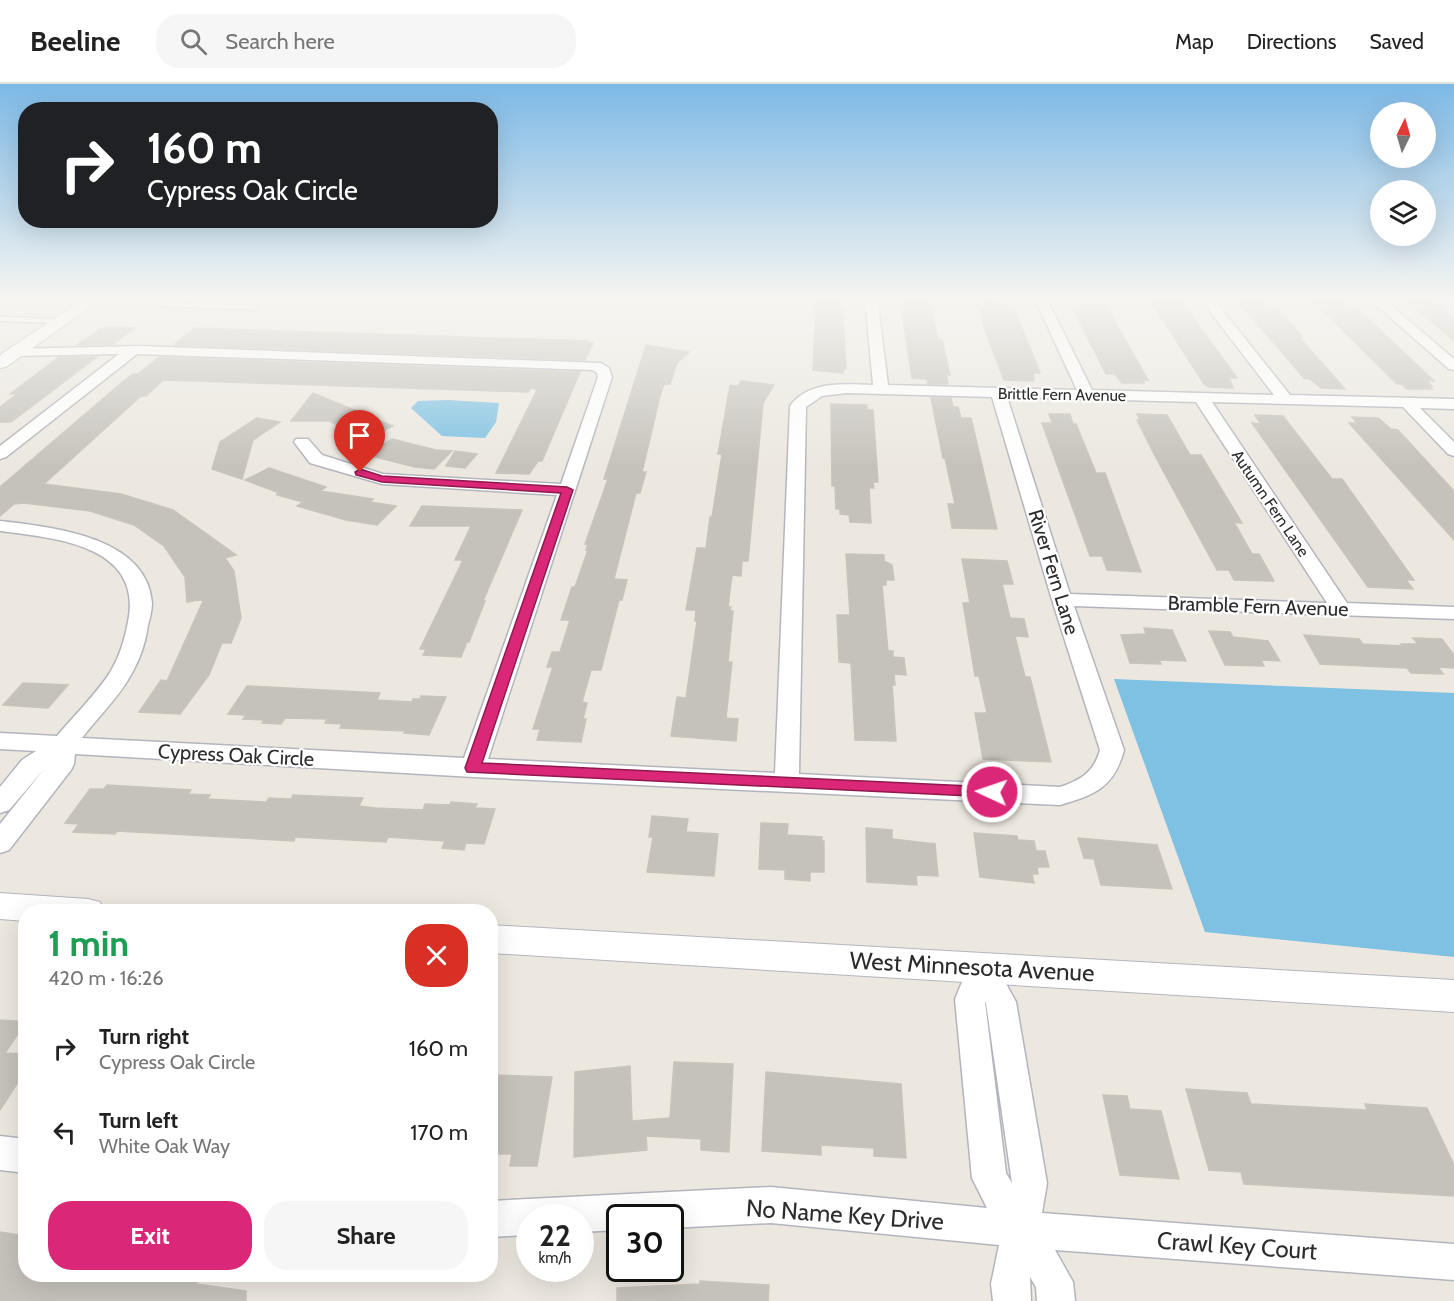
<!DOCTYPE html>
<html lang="en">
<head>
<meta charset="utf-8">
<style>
	:root { --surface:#fff; --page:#f6f6f6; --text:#222; --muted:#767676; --line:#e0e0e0; --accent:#db2777 }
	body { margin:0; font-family:Cabin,sans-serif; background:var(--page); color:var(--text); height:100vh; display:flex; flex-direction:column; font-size:22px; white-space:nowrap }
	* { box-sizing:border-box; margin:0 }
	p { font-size:20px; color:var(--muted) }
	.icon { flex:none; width:33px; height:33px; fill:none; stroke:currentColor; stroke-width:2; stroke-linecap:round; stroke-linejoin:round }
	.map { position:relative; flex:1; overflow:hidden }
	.drawer { position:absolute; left:18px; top:820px; width:480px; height:378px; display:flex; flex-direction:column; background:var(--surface); border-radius:24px; box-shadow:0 6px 24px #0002 }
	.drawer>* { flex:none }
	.top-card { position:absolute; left:18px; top:18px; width:480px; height:126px; border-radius:24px; box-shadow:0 6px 24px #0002; background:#202124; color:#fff; overflow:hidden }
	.needle { width:39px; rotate:5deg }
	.tools { position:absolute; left:1370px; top:18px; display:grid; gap:12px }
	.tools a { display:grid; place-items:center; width:66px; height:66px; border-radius:50%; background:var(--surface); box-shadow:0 6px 24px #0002; font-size:30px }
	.speed { position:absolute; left:516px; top:1120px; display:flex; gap:12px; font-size:30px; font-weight:700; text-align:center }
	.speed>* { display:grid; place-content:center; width:78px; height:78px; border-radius:50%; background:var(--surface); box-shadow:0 6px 24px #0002; line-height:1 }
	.speed small { font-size:15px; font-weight:400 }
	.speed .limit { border:3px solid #111; border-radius:9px; background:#fff; color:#111 }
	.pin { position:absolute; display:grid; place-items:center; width:51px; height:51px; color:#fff; margin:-62px -26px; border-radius:50% 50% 50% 0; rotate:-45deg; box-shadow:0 0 6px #0007 }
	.pin .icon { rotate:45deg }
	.me { position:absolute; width:66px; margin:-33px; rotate:273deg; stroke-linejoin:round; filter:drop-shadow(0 0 4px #0008) }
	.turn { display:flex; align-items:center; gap:21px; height:126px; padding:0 30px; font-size:27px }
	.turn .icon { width:78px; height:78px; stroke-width:2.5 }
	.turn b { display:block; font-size:42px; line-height:51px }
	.round { display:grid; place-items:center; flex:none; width:63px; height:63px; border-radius:24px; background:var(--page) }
	.summary { display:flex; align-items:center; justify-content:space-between; height:102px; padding:0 30px }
	h1 { font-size:36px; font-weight:800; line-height:45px; color:#1e9e55 }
	.primary-button { display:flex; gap:12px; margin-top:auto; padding:12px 30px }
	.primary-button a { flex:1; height:69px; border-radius:24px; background:var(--accent); color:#fff; font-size:24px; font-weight:800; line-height:69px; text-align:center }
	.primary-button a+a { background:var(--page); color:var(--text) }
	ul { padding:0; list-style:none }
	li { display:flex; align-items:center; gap:18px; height:84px; padding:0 30px }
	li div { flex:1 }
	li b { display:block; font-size:22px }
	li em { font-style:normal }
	header { display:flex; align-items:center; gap:36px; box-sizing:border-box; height:84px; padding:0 30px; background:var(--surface); border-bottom:2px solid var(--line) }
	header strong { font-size:28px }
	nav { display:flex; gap:33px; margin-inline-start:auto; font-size:21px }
	.search { width:420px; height:54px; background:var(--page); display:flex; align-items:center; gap:15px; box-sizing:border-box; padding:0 21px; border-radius:24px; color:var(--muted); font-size:22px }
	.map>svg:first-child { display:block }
</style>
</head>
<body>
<header>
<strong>Beeline</strong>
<div class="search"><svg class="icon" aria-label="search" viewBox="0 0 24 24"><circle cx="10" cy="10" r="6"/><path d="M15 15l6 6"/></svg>Search here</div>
<nav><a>Map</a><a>Directions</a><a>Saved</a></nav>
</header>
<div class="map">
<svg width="1454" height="1217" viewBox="0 0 1454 1217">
	<rect width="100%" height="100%" fill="#ece8e0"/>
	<path fill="#7ec1e3" d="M 448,316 L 499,319 L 496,338 L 485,354 L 442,352 L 411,324 L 418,317 Z
		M 1114,595 L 1454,609 L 1454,873 L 1205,848 Z"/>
	<path fill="#c5c2bb" stroke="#c8c4ba" stroke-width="1.5" d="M 1148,213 L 1178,213 L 1237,294 L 1229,294 L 1233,304 L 1209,303 L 1204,300 Z
		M 1234,213 L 1261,213 L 1271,224 L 1278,225 L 1301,251 L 1302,253 L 1299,253 L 1345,305 L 1321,304 L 1310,295 L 1304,294 Z
		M 1309,213 L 1341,213 L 1354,226 L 1359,226 L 1434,297 L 1426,296 L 1432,302 L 1429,302 L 1432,305 L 1407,305 L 1402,300 L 1397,300 Z
		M 1403,213 L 1429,213 L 1454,234 L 1454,257 Z
		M 816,215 L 842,215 L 846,285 L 843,285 L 843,289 L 813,286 Z
		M 900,215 L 930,216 L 938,256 L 942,256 L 950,291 L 946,290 L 948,300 L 928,300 L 927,295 L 912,294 Z
		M 983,218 L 1012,219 L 1040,289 L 1033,289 L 1034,297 L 1004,296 L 985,246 L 979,223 L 985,223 Z
		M 1070,219 L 1105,220 L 1148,296 L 1142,296 L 1144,299 L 1122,299 L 1115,290 L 1106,290 Z
		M 109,243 L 135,244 L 113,260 L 77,261 L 100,245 Z
		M 195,244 L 588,257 L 587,259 L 593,259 L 585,276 L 174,261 Z
		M 646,261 L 689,268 L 677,279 L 670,300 L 664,300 L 660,312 L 642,388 L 646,388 L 640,409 L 636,409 L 614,495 L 627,496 L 622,516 L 619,516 L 601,586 L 591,586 L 582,618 L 587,619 L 583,635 L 586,635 L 581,658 L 537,656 L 540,645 L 533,645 L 553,583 L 547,583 L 552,568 L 560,568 L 570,536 L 561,536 L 572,503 L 575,503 L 588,466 L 586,466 L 588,460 L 585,460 L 608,395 L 604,395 Z
		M 59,273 L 97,273 L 11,338 L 0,338 L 0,323 L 17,310 L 10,310 Z
		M 159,273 L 580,288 L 542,377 L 538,377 L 529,390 L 496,389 L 537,306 L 532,303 L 528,308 L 163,296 L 146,312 L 141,312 L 44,400 L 121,410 L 173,426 L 236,471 L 225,474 L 234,487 L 241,534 L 231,559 L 222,559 L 209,591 L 180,630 L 139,628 L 161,596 L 167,597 L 204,515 L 187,518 L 185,493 L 164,462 L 134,441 L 90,427 L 24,419 L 14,420 L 0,432 L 0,403 L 120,300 L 133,290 L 138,290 Z
		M 741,297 L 774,301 L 763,319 L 748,477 L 742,477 L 741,492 L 732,491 L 728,523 L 731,523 L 730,527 L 733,527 L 728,578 L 732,578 L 726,634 L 738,635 L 736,657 L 671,652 L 677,613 L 686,614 L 697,537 L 695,537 L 696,526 L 686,526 L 697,464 L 706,464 L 710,433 L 712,433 L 722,370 L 718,370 L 730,301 L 738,302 Z
		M 313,309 L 393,342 L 368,354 L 329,337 L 291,337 Z
		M 931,314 L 951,314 L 953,323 L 958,323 L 961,334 L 971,334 L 997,445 L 952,444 L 948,420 L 955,420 L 945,374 L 943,374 Z
		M 831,320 L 867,321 L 867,326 L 873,326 L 878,398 L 873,398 L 874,404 L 869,404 L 871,439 L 850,438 L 849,431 L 840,430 L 840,425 L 836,425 L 835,402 L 832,402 Z
		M 1049,330 L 1070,330 L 1073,340 L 1076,340 L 1096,389 L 1105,389 L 1141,488 L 1107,486 L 1102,472 L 1090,472 L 1042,339 L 1052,339 Z
		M 1137,330 L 1167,331 L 1190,371 L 1201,371 L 1242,439 L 1234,438 L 1252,470 L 1259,470 L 1274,497 L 1234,496 L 1229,486 L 1217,486 L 1154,370 L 1137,336 L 1140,336 Z
		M 1255,331 L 1283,332 L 1332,395 L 1342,395 L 1414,496 L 1406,496 L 1413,505 L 1368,503 L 1252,339 L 1261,340 Z
		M 1352,333 L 1378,334 L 1391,345 L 1398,346 L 1454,407 L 1454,456 L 1349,339 L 1357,339 Z
		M 257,334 L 280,338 L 253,356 L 242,395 L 212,385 L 220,358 Z
		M 392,355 L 436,366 L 452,367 L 434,385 L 415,383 L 367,371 Z
		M 455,367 L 477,370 L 465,384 L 446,382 Z
		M 269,384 L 326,403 L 321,407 L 373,415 L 370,418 L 396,422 L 377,441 L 346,436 L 297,422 L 303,418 L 277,411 L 277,408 L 245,396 Z
		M 422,422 L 522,426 L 483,517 L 485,517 L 469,558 L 467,558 L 461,573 L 423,571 L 426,565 L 420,565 L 463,476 L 455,476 L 471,442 L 410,442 Z
		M 846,470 L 884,471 L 884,477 L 892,481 L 894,496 L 886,496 L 886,501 L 882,501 L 888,567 L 893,567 L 893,573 L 904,574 L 906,591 L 894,590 L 895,601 L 892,600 L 896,657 L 855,656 L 851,579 L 839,578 L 837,531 L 850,531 Z
		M 962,475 L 1007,477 L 1013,500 L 1002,500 L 1010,534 L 1024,535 L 1028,553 L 1015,552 L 1025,593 L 1030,593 L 1051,678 L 983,675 L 975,629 L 987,629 L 979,592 L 975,592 L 963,519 L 970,519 Z
		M 1144,544 L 1172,546 L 1186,577 L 1159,576 L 1161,580 L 1130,579 L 1121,551 L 1146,550 Z
		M 1209,547 L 1230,548 L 1233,553 L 1268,557 L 1280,577 L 1261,576 L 1264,582 L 1225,581 Z
		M 1304,551 L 1359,555 L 1363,560 L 1403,562 L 1401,560 L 1418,560 L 1413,554 L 1442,555 L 1454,571 L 1454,584 L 1438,583 L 1443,590 L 1411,589 L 1407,584 L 1320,580 Z
		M 23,599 L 68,601 L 48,624 L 3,621 Z
		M 247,602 L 380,609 L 377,616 L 412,618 L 413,615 L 420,615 L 421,612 L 446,613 L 429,651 L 404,649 L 405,647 L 340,644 L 342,640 L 325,639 L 327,635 L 285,634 L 281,640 L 262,639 L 264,636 L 243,635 L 246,631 L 228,630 Z
		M 107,701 L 191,706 L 188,710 L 210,711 L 207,715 L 266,718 L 269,714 L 291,715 L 293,711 L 363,714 L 359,722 L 375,724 L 423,726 L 425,720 L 450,721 L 451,718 L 477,720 L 475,724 L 495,725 L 484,760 L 466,759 L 464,766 L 442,764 L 445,757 L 388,753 L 386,758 L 295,753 L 294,757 L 117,747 L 115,750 L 73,748 L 79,740 L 65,739 L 90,705 L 104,705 Z
		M 652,732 L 688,735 L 686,748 L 718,750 L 714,792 L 647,788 L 653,753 L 649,753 Z
		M 761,739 L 788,740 L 787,751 L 822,753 L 822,757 L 824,757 L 824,788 L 810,788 L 810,797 L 785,795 L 785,786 L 759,785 Z
		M 866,744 L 892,746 L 892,755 L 935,760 L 938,792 L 916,791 L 917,801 L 867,798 Z
		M 974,749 L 1017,752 L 1018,756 L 1034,757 L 1036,767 L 1045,767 L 1049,783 L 1037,783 L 1038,790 L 1032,790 L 1034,799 L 980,793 Z
		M 1078,754 L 1157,761 L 1172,805 L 1101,801 L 1094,775 L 1084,774 Z
		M 0,936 L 26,938 L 5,969 L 26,970 L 26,986 L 0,1026 Z
		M 674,978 L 733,980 L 729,1068 L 701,1066 L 701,1055 L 646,1052 L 647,1066 L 574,1073 L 575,988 L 630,982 L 632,1037 L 670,1034 Z
		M 766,988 L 901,1000 L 906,1074 L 874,1072 L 874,1064 L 821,1061 L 821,1071 L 762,1067 Z
		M 493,991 L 552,993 L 537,1082 L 510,1082 L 512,1070 L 490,1070 L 490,1005 Z
		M 1186,1005 L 1247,1009 L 1251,1020 L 1367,1026 L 1365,1020 L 1427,1024 L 1454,1081 L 1454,1112 L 1244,1100 L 1241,1088 L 1209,1086 Z
		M 1103,1011 L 1127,1012 L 1130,1025 L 1161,1027 L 1179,1095 L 1120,1091 Z
		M 0,1148 L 26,1152 L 26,1191 L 177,1191 L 199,1196 L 196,1200 L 246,1207 L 246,1217 L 0,1217 Z
		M 700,1197 L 769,1201 L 768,1217 L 617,1217 L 617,1204 L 700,1200 Z"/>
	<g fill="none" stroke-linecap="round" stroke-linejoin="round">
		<g stroke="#b3b5be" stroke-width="3">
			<path id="service" d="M 158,219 L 256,222 L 259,224 L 256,226 L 156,222 L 156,220 Z
				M 0,233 L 61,235 L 64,237 L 61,239 L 0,237 Z"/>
		</g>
		<g stroke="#b3b5be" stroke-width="3">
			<path id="minor" d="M 865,213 L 877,213 L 888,301 L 1077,306 L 1034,213 L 1046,213 L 1092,306 L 1274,311 L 1199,213 L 1212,213 L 1290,311 L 1454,315 L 1454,325 L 1420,324 L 1454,358 L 1454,372 L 1448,370 L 1403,323 L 1212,318 L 1347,519 L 1454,523 L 1454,535 L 1074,522 L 1124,666 C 1114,704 1094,711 1060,721 L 473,693 L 75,670 L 74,680 L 71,686 L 9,766 L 0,769 L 0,740 L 45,684 L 9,726 L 0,729 L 0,703 L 22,676 L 36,667 L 0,665 L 0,649 L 57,652 C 72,634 101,605 112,585 C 120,571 125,554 128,538 C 144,461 55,454 0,447 L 0,437 C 51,443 147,452 152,519 C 152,526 150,534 148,541 C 146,557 140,575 132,589 C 120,612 98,633 82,654 L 464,674 L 557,411 L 382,400 L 310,379 L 294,358 L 296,355 L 308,355 L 322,371 L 383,390 L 561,400 L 598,293 L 597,289 L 593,286 L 137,270 L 6,373 L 0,375 L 0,362 L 119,270 L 15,272 L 8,268 L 10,265 L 140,262 L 601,279 L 609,284 L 612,293 L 488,675 L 775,689 L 790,322 C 809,296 845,300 873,301 ZM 847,309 L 992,313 L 1052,516 L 1100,666 C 1094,688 1081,696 1060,703 L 799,690 L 806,323 L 822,312 ZM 1007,313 L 1196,318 L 1327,519 L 1070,510 Z
				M 1367,213 L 1381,213 L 1454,275 L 1454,286 L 1449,285 Z
				M 982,871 L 992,874 L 1016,918 L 1047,1099 L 1042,1129 L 1454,1160 L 1454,1196 L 1055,1166 L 1073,1198 L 1075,1217 L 1037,1217 L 1036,1203 L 1030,1193 L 1031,1217 L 993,1217 L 991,1200 L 999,1161 L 771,1139 L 670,1144 L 670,1134 L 620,1134 L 620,1146 L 580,1148 L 580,1134 L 530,1134 L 530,1151 L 490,1153 L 490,1117 L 771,1103 L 987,1124 L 972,1094 L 955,915 L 972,874 ZM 985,918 L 986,919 L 1012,1099 L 1006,1089 Z
				M 0,1052 L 26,1055 L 26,1089 L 0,1086 Z"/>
		</g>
		<g stroke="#b3b5be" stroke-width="2">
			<path id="tertiary" d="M 86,213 L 104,213 L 6,283 L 0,284 L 0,271 Z
				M 0,809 L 88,815 L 100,818 L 105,828 L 26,828 L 26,837 L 0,835 Z
				M 490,841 L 1454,896 L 1454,928 L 490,869 Z"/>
		</g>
		<use href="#service" fill="#fff" fill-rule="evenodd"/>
		<use href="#minor" fill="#fff" fill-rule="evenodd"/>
		<use href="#tertiary" fill="#fff" fill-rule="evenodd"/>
	</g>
	<linearGradient id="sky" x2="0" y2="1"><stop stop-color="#7db9e6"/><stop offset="0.56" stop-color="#f6f5f1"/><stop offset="1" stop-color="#f6f5f1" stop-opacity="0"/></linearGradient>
	<rect width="1454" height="383" fill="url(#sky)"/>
	<path fill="#db2777" stroke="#8e194d" stroke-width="1.5" d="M 360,385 L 382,392 L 567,403 L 573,406 L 482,679 L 992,703 L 997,704 L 999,708 L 997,712 L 992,713 L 467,688 L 465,684 L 561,409 L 382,398 L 356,391 L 355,388 Z"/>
	<g text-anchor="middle" stroke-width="4.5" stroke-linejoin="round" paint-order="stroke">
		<g font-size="16" fill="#2c2c2c" stroke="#fff">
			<text transform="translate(1062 310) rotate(1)" y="6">Brittle Fern Avenue</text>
			<text transform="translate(1271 419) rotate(56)" y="6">Autumn Fern Lane</text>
		</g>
		<g font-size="20" fill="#2c2c2c" stroke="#fff">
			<text transform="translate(1054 488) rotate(73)" y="7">River Fern Lane</text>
			<text transform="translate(1258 522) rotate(2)" y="7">Bramble Fern Avenue</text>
			<text transform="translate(236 671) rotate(3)" y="7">Cypress Oak Circle</text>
		</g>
		<g font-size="24" fill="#2c2c2c" stroke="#fff">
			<text transform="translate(972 883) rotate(3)" y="8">West Minnesota Avenue</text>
			<text transform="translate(845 1131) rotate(4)" y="8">No Name Key Drive</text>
			<text transform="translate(1237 1162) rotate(4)" y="8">Crawl Key Court</text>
		</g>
	</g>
</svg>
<div class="tools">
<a><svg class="needle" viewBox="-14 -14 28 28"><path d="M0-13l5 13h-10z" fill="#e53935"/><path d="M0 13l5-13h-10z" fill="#767676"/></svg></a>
<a><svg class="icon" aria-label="layers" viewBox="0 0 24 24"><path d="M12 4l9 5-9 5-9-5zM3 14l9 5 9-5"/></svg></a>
</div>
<div class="speed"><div>22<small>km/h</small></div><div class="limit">30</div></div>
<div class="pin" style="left:360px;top:388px;background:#d93025"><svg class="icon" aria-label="arrive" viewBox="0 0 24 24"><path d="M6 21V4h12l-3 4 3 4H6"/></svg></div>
<svg class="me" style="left:992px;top:708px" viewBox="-20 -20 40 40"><circle r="17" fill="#db2777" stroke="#fff" stroke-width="3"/><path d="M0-11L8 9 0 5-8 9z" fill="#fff"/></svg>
<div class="top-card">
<div class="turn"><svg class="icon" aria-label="right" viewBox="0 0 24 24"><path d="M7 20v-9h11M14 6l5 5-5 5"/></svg><div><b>160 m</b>Cypress Oak Circle</div></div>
</div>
<section class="drawer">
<div class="summary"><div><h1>1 min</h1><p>420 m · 16:26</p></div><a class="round" style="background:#d93025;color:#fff"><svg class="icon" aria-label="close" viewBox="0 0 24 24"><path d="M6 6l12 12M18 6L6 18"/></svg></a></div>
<ul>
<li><svg class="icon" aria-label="right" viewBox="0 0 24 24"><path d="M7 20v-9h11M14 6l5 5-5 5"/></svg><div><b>Turn right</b><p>Cypress Oak Circle</p></div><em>160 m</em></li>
<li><svg class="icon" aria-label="left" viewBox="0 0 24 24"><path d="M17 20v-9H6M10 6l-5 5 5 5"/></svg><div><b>Turn left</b><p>White Oak Way</p></div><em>170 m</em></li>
</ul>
<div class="primary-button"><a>Exit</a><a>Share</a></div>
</section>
</div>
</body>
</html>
